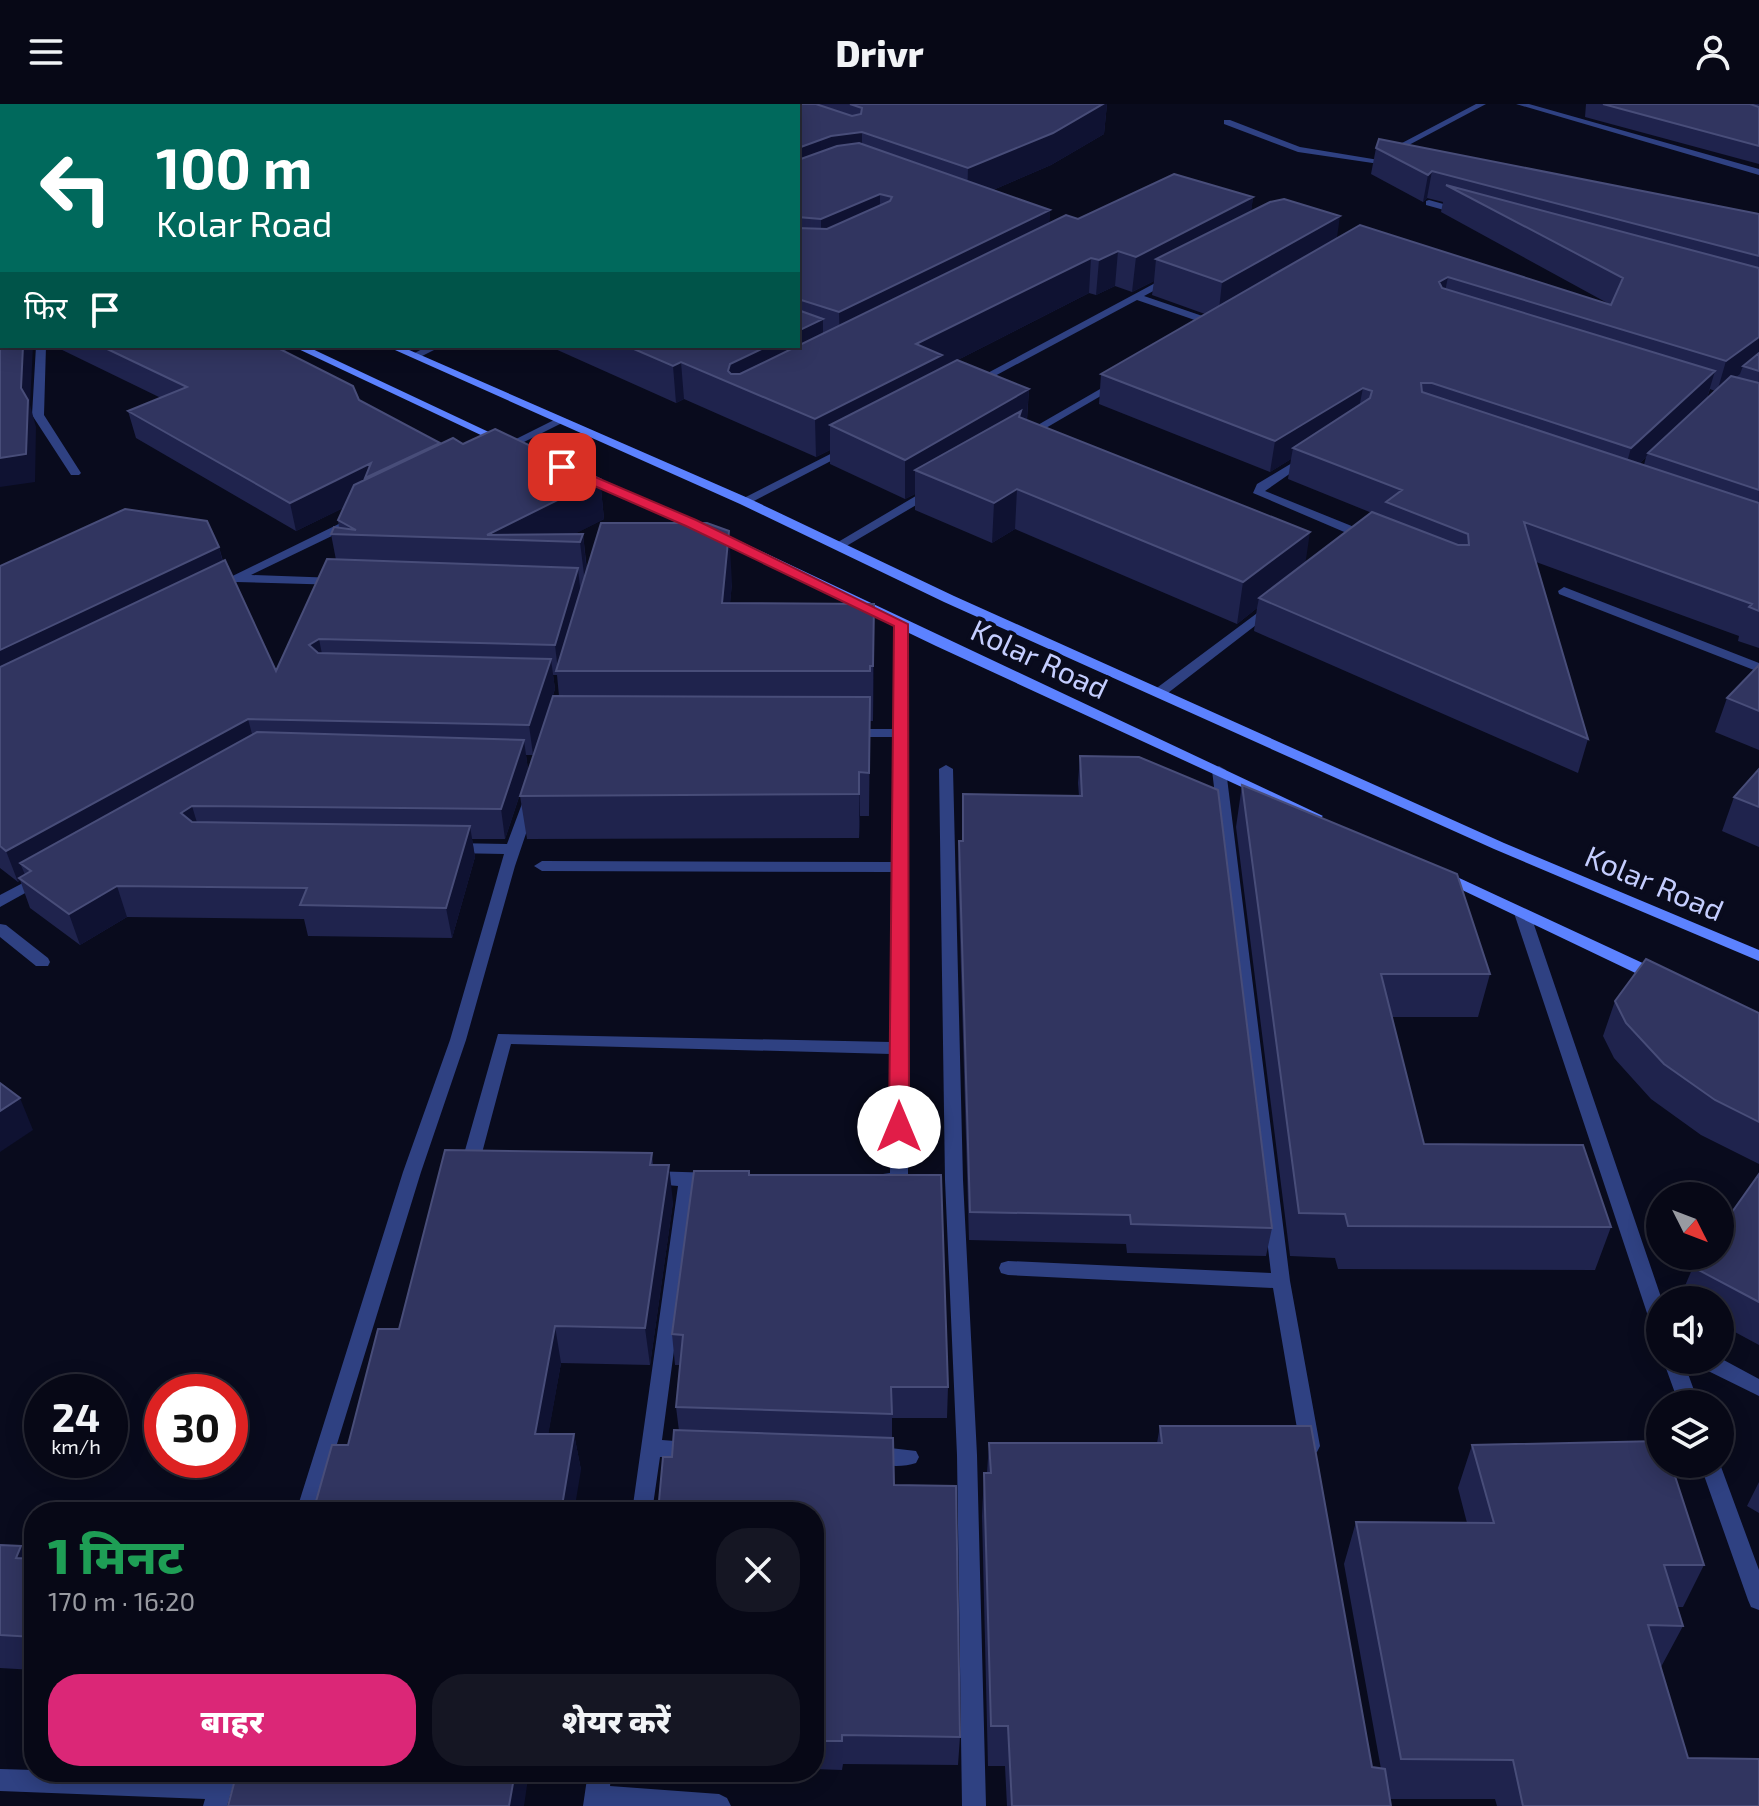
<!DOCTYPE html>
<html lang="hi">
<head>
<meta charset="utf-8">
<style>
	:root { --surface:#070816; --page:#151623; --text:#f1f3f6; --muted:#989aa1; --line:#282935; --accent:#db2777 }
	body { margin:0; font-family:"Exo 2","Noto Sans Devanagari",sans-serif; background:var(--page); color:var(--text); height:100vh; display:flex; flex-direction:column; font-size:30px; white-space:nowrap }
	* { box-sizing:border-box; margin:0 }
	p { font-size:26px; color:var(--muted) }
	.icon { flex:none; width:44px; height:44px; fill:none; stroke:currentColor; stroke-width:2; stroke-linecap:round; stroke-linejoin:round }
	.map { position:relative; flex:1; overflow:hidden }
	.drawer { position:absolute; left:24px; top:1398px; width:800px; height:280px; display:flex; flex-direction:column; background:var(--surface); border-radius:32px; box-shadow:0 4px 20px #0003,0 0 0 2px var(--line) }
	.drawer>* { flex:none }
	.guide { position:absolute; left:0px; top:0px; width:800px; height:244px; box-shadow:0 4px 20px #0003,0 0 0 2px var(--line); background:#00695c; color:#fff; overflow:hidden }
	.needle { width:52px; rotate:132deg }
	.buttons { position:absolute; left:1646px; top:1078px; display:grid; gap:16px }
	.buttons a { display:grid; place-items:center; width:88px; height:88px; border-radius:50%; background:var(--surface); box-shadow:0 4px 20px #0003,0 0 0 2px var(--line); font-size:40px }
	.speed { position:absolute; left:24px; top:1270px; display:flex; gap:16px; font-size:40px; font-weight:700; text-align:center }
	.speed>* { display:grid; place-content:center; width:104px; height:104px; border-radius:50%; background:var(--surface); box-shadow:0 4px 20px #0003,0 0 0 2px var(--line); line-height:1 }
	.speed small { font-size:20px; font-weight:400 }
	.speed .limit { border:12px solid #d22; background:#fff; color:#111 }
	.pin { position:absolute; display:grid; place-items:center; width:68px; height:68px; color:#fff; margin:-34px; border-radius:16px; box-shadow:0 4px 12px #0006 }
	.me { position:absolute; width:88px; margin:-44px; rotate:0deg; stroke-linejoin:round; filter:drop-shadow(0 0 6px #0008) }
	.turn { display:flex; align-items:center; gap:28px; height:168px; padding:0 24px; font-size:36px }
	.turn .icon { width:104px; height:104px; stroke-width:2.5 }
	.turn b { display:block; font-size:56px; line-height:68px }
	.then { display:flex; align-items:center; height:76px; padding:0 24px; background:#0003; gap:16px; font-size:30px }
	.round { display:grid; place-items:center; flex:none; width:84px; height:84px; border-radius:32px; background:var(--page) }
	.summary { display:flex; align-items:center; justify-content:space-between; height:136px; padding:0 24px }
	h1 { font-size:48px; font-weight:800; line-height:60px; color:#1e9e55 }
	.primary-button { display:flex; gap:16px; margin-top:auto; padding:16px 24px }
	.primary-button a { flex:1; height:92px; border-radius:32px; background:var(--accent); color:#fff; font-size:32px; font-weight:800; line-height:92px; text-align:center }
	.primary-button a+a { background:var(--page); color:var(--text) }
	header { display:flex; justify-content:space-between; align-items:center; height:104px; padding:0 24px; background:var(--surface); font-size:36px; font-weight:800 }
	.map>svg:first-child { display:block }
</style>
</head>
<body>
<header><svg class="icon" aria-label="menu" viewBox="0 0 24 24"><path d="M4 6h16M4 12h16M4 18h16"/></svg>Drivr<svg class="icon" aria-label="person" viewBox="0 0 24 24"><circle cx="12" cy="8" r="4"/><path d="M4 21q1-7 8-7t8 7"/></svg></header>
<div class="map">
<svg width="1759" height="1702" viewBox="0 0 1759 1702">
	<rect width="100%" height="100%" fill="#090b1d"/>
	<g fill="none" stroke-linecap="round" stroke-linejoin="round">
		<path fill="#2f4182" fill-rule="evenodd" d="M 1476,0 L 1486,0 L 1390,51 L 1383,49 Z
			M 1516,0 L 1529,0 L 1759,65 L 1759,71 Z
			M 1224,16 L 1230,16 L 1300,43 L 1397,59 L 1393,62 L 1298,48 L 1224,20 Z
			M 1429,96 L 1465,106 L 1467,108 L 1462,111 L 1426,101 L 1426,97 Z
			M 1172,170 L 1176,171 L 1176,175 L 1144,192 L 1220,218 L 1220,222 L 1212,222 L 1137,196 L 978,281 L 969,279 Z
			M 36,242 L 46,242 L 44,311 L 81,369 L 79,371 L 71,371 L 32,311 Z
			M 428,242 L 442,242 L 418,254 L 409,252 Z
			M 1114,277 L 1123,279 L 1027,335 L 1017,333 Z
			M 558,314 L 568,316 L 506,347 L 496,345 Z
			M 850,340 L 854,341 L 854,345 L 748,400 L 744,401 L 738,397 Z
			M 1307,350 L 1311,351 L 1311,355 L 1265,387 L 1369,429 L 1371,432 L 1365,438 L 1357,438 L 1356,433 L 1253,389 L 1257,380 Z
			M 931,383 L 937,387 L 935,390 L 843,444 L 835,444 L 833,441 Z
			M 359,410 L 363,411 L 363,417 L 251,471 L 337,474 L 343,478 L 341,481 L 237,478 L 214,488 L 208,484 Z
			M 1564,483 L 1759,559 L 1759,568 L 1559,490 L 1558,487 Z
			M 1272,498 L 1277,499 L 1277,505 L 1164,592 L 1154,592 L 1152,589 L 1154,586 Z
			M 901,516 L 908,520 L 908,1076 L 905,1081 L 876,1081 L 873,1076 L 876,1071 L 890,1069 L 891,950 L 511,940 L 478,1064 L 475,1069 L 463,1069 L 460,1064 L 498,930 L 891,938 L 892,768 L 542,767 L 534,762 L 542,757 L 893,758 L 894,633 L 851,633 L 844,629 L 851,625 L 894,625 L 894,520 Z
			M 946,661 L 953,665 L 963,1076 L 977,1351 L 986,1702 L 962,1702 L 957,1351 L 945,1076 L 939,665 Z
			M 1219,662 L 1226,666 L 1290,1177 L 1320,1342 L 1317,1348 L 1310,1351 L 1303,1348 L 1300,1342 L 1273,1184 L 1008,1171 L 1001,1169 L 999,1164 L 1001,1159 L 1008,1157 L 1271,1169 L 1212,666 Z
			M 530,693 L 537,697 L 515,762 L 466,936 L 421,1068 L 316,1408 L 296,1408 L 403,1068 L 450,936 L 504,750 L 452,749 L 444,744 L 452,739 L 507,740 L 523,697 Z
			M 40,770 L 45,772 L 48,775 L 45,778 L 0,803 L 0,791 Z
			M 1522,804 L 1530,809 L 1662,1196 L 1660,1196 L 1660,1226 L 1653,1223 L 1650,1218 L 1514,809 Z
			M 0,820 L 6,821 L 48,854 L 50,858 L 48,862 L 36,862 L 0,833 Z
			M 650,1067 L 715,1069 L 721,1071 L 724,1076 L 721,1081 L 696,1082 L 662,1336 L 701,1339 L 704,1345 L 701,1351 L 694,1354 L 660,1353 L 652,1408 L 632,1408 L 678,1082 L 644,1079 L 641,1074 L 644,1069 Z
			M 1720,1254 L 1759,1275 L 1759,1292 L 1698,1262 L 1695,1256 Z
			M 1663,1256 L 1683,1256 L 1699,1300 L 1679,1300 Z
			M 873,1342 L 916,1347 L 919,1353 L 916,1359 C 902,1364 880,1362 866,1357 L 863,1351 L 866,1345 Z
			M 1700,1360 L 1720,1360 L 1759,1466 L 1759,1506 L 1751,1503 L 1748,1496 Z
			M 0,1665 L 34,1666 L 34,1668 L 212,1672 L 213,1668 L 237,1668 L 227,1702 L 203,1702 L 205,1695 L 0,1687 Z
			M 588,1668 L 612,1668 L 610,1682 L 719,1690 L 727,1694 L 731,1702 L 583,1702 Z"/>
		<path fill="#5c82ff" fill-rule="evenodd" d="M 0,58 L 2,59 L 2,65 L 0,64 Z
			M 0,100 L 2,101 L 2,107 L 0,106 Z
			M 292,242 L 306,242 L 512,339 L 502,341 Z
			M 386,242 L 400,242 L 748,394 L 954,492 L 1504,739 L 1759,846 L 1759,857 L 1494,745 L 944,498 L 740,400 Z
			M 582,368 L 695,416 L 1323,712 L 1316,717 L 1311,715 L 936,542 L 687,422 L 578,374 L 578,370 Z
			M 1442,766 L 1662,868 L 1664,872 L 1662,876 L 1650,876 L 1437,774 L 1434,771 L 1437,768 Z"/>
	</g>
	<path fill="#1f234d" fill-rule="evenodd" d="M 0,0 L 163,0 L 163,2 L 2,2 L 2,20 L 0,20 Z
		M 204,0 L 1107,0 L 1104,30 L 1051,61 L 993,86 L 1050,106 L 1049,119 L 1253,93 L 1251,107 L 1337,134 L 1611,201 L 1441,108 L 1443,98 L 1427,94 L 1423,98 L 1371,70 L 1376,44 L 1759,110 L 1759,544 L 1738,537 L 1739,532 L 1536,458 L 1588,635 L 1578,669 L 1254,527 L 1257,504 L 1237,520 L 1015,425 L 992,439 L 915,406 L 915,390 L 905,395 L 830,360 L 830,346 L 816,353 L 684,295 L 676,299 L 553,244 L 553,242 L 798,242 L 798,2 ZM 1154,177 L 1152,191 L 1205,210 L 1101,270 L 1099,300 L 1270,368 L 1291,355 L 1288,375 L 1372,409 L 1305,459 L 1027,316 L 1029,285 L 942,264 L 1089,189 L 1096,191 L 1115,182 L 1132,188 ZM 1710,285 L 1715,287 L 1707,294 ZM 1646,353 L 1644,361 L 1639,360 Z
		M 1586,0 L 1759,0 L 1759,60 L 1585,13 Z
		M 54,242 L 285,242 L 286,248 L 359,296 L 440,340 L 463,340 L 600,375 L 604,415 L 574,430 L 583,430 L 587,466 L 732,479 L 730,499 L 874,500 L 873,617 L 870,617 L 869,712 L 860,712 L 859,734 L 527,735 L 520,692 L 559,592 L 557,571 L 553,571 L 555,585 L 533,651 L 526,651 L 528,666 L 505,735 L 472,735 L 475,753 L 452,834 L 308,832 L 304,815 L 127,813 L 80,841 L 30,804 L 20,776 L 18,778 L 0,764 L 0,462 L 219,443 L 223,457 L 276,567 L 336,456 L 331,430 L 339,424 L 338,416 L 343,404 L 296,427 L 136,334 L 128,307 L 161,294 Z
		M 1759,561 L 1759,646 L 1715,628 L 1727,594 Z
		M 1080,652 L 1272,1124 L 1266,1152 L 1127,1149 L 1126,1140 L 969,1136 L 958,765 L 959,737 L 962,737 L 963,690 L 1079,692 L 1078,679 Z
		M 1759,665 L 1759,743 L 1722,727 L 1734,693 Z
		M 1242,681 L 1490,870 L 1478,913 L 1392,913 L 1424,1040 L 1611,1123 L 1595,1166 L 1338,1165 L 1335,1154 L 1290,1152 L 1236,723 Z
		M 1615,897 L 1759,909 L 1759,1060 L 1701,1031 L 1651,995 L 1614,954 L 1603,932 Z
		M 652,1049 L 653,1061 L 673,1098 L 650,1261 L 561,1259 L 548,1330 L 574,1330 L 581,1366 L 348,1341 L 399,1225 Z
		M 1759,1070 L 1759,1241 L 1720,1220 L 1720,1196 L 1679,1196 L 1693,1163 Z
		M 749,1071 L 948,1283 L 947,1314 L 892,1314 L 892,1334 L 894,1381 L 960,1633 L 958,1661 L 843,1660 L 842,1666 L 814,1665 L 814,1408 L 672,1353 L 679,1327 L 676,1303 L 680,1261 L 675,1261 L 672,1230 Z
		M 1160,1322 L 1372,1663 L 1381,1665 L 1344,1460 L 1356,1418 L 1467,1419 L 1458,1384 L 1472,1341 L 1704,1461 L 1683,1503 L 1677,1503 L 1683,1522 L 1661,1563 L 1688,1654 L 1759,1702 L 1497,1702 L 1495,1695 L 1390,1695 L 1391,1702 L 1007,1702 L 1005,1662 L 988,1662 L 982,1412 L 984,1369 L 987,1369 L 989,1339 L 1157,1339 Z
		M 1759,1378 L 1759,1409 L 1747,1402 Z
		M 0,1441 L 28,1455 L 34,1455 L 34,1566 L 0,1564 Z"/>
	<path fill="#0f1232" d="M 1103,0 L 1107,0 L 1104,30 L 1051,61 L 967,97 L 968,64 Z
		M 862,28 L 862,60 L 798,77 L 798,44 L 831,32 Z
		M 1432,67 L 1427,94 L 1423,98 L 1428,71 Z
		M 880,90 L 880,123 L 821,149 L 821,115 Z
		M 1253,93 L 1249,127 L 1156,155 L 1154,177 L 1132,188 L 1136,153 Z
		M 1050,106 L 1048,140 L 840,244 L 839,208 Z
		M 1340,112 L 1335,148 L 1218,215 L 1222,178 Z
		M 1118,147 L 1115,182 L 1096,191 L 1099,156 Z
		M 1091,154 L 1089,189 L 830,321 L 830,346 L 816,353 L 815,315 L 916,240 Z
		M 1448,173 L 1442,202 L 1439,178 Z
		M 823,215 L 823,251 L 751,288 L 728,267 L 730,260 L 768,242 L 798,242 L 798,227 Z
		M 1759,233 L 1759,251 L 1743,262 L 1740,270 L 1717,288 L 1726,257 Z
		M 23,242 L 33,242 L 30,301 L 36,323 L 35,378 L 0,383 L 0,354 L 21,284 Z
		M 273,242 L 285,242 L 289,264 Z
		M 681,258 L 684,295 L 676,299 L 673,262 Z
		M 1715,267 L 1706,297 L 1648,349 L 1646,353 L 1622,376 L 1631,344 Z
		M 1363,284 L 1357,314 L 1293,344 L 1291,355 L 1270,368 L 1275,337 Z
		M 1029,285 L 1026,324 L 915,366 L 915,390 L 905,395 L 905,356 Z
		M 440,339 L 445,366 L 368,392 L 296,427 L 290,399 L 371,359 Z
		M 600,375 L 604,415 L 561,437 L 487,431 Z
		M 1017,385 L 1015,425 L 992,439 L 994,399 Z
		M 729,427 L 732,479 L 725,553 L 722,499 Z
		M 1310,428 L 1304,469 L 1259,494 L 1257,504 L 1237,520 L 1243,478 Z
		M 583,430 L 587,471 L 585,479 L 580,438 Z
		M 219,443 L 226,472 L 0,581 L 0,546 Z
		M 578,464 L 581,493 L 558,567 L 555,541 Z
		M 874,500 L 874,553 L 873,617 L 873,562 Z
		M 319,535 L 325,565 L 309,541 Z
		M 551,555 L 555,585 L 533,651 L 529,621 Z
		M 248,615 L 256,645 L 31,767 L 20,759 L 26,773 L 19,774 L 20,776 L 18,778 L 6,747 Z
		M 524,636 L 528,666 L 505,735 L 501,705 Z
		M 859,668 L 860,712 L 859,734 Z
		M 192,702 L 201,732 L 181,709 Z
		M 470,722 L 475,753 L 452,834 L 446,804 Z
		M 117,782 L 127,813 L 80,841 L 69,810 Z
		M 20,994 L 33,1026 L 0,1048 L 0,1007 Z
		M 669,1061 L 673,1098 L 650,1261 L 645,1224 Z
		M 555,1222 L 561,1259 L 542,1366 L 535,1330 Z
		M 574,1330 L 581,1366 L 574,1408 L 561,1408 Z
		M 21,1442 L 34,1466 L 16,1454 Z
		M 515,1668 L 529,1668 L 524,1702 L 509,1702 Z"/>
	<path fill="#313560" stroke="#484d79" stroke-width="2" d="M 18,0 L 160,0 L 160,2 L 23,2 Z
		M 204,0 L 816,0 L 852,12 L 861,10 L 862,4 L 850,0 L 1103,0 L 1053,29 L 968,64 L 862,28 L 831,32 L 798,44 L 798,2 L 204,2 Z
		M 1603,0 L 1750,0 L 1759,3 L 1759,42 Z
		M 1379,35 L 1759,110 L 1759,152 L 1432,67 L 1428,71 L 1376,44 Z
		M 859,39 L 1050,106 L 839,208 L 798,195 L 798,124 L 827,125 L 890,97 L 892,93 L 880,90 L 821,115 L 798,113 L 798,56 L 837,42 Z
		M 1174,70 L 1253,93 L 1136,153 L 1118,147 L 1099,156 L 1091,154 L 916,240 L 942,251 L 815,315 L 681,258 L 673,262 L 627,242 L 768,242 L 730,260 L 728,267 L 731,270 L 740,270 L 1066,111 L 1078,115 Z
		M 1446,81 L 1759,164 L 1759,233 L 1726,257 L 1448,173 L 1439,178 L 1442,184 L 1715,267 L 1631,344 L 1432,279 L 1421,279 L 1422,288 L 1759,399 L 1759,507 L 1749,503 L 1752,500 L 1524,418 L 1588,635 L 1259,494 L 1372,408 L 1458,441 L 1469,441 L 1468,430 L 1386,398 L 1402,386 L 1293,344 L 1370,294 L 1372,287 L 1363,284 L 1275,337 L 1101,270 L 1360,121 L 1611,201 L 1623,174 Z
		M 1284,95 L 1340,112 L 1222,178 L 1156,155 L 1270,98 Z
		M 0,147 L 2,147 L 2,242 L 23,242 L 21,284 L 28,296 L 26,350 L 0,354 Z
		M 798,206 L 823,215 L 798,227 Z
		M 101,242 L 274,242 L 353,282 L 359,296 L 440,339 L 365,374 L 371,359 L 290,399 L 128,307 L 187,283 Z
		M 1759,249 L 1759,267 L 1743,262 Z
		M 957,256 L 1029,285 L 905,356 L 830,321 Z
		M 1731,272 L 1759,279 L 1759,386 L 1648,349 Z
		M 1021,307 L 1019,313 L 1310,428 L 1243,478 L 1017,385 L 994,399 L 915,366 Z
		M 495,325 L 600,375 L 487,431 L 583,430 L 580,438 L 331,430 L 334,423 L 356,426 L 338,416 L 354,381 L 453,334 L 463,340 Z
		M 125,405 L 207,417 L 219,443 L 0,546 L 0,462 Z
		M 601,419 L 707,419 L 729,427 L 722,499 L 874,500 L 873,562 L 870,562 L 870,567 L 556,567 Z
		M 327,455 L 578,464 L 555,541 L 319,535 L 309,541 L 318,549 L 551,555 L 529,621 L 248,615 L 6,747 L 0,742 L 0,563 L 225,456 L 276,567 Z
		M 1759,561 L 1759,607 L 1727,594 Z
		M 553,592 L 870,593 L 869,669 L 859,668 L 859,690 L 520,692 Z
		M 257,628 L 524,636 L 501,705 L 192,702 L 181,709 L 192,718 L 470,722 L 446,804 L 300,801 L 307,784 L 117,782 L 69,810 L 19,774 L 31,767 L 20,759 Z
		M 1080,652 L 1139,653 L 1218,686 L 1272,1124 L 1131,1120 L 1130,1111 L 970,1108 L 959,737 L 963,737 L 963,690 L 1082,692 Z
		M 1759,665 L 1759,703 L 1734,693 Z
		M 1242,681 L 1457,770 L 1490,870 L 1381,870 L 1424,1040 L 1583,1041 L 1611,1123 L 1348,1122 L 1345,1110 L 1299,1109 Z
		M 1646,855 L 1759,909 L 1759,1018 L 1715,996 L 1664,960 L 1626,919 L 1615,897 Z
		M 0,979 L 20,994 L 0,1007 Z
		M 445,1046 L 652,1049 L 650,1061 L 669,1061 L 645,1224 L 555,1222 L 535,1330 L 574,1330 L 561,1408 L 313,1408 L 332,1341 L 348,1341 L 378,1225 L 399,1225 Z
		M 694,1067 L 749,1067 L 749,1071 L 941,1071 L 948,1283 L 891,1283 L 892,1310 L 676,1303 L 683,1231 L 672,1230 Z
		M 1759,1070 L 1759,1198 L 1693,1163 L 1701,1152 L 1720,1152 L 1720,1125 Z
		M 1160,1322 L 1311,1322 L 1372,1663 L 1385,1665 L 1391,1702 L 1012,1702 L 1008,1622 L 991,1622 L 984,1369 L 991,1369 L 989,1339 L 1162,1339 Z
		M 674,1326 L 893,1334 L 894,1381 L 956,1382 L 960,1633 L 842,1631 L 842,1637 L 814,1637 L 814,1408 L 658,1408 L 663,1353 L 672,1353 Z
		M 1660,1337 L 1660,1360 L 1671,1360 L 1704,1461 L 1664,1461 L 1683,1522 L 1648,1521 L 1688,1654 L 1759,1655 L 1759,1702 L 1523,1702 L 1513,1656 L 1401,1655 L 1356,1418 L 1494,1419 L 1472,1341 Z
		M 0,1441 L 21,1442 L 16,1454 L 34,1455 L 34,1533 L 0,1531 Z
		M 237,1668 L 515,1668 L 509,1702 L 228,1702 Z"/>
	<path fill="#e11d48" stroke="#92132f" stroke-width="2" d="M 558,361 L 567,361 L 696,416 L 908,520 L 909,1023 L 906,1028 L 892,1028 L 889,1023 L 894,522 L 686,422 L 558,366 Z"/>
	<g text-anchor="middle" stroke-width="8" stroke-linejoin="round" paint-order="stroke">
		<g font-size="30" fill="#c5ceff" stroke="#090b1d">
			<text transform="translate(1039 556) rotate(25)" y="10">Kolar Road</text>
			<text transform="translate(1654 780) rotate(23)" y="10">Kolar Road</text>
		</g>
	</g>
</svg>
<div class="buttons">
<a><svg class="needle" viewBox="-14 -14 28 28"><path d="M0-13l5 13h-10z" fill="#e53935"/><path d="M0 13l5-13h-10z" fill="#989aa1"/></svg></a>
<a><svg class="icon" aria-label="sound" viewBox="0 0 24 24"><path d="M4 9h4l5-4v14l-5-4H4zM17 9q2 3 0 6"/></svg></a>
<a><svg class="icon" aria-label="layers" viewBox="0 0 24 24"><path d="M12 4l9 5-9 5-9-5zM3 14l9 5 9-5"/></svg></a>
</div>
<div class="speed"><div>24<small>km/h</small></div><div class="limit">30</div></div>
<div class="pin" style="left:562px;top:363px;background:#d93025"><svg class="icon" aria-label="arrive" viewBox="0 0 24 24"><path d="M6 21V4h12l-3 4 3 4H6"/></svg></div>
<svg class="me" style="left:899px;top:1023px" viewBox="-20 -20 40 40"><circle r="19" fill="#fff"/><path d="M0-13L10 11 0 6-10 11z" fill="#e11d48"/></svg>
<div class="guide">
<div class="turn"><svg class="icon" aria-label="left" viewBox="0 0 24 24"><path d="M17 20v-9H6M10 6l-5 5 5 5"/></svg><div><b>100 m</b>Kolar Road</div></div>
<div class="then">फिर<svg class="icon" aria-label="arrive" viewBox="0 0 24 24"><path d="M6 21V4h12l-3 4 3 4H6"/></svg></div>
</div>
<section class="drawer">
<div class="summary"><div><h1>1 मिनट</h1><p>170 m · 16:20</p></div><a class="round"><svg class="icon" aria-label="close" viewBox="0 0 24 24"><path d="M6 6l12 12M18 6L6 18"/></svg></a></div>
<div class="primary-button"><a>बाहर</a><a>शेयर करें</a></div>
</section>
</div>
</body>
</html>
